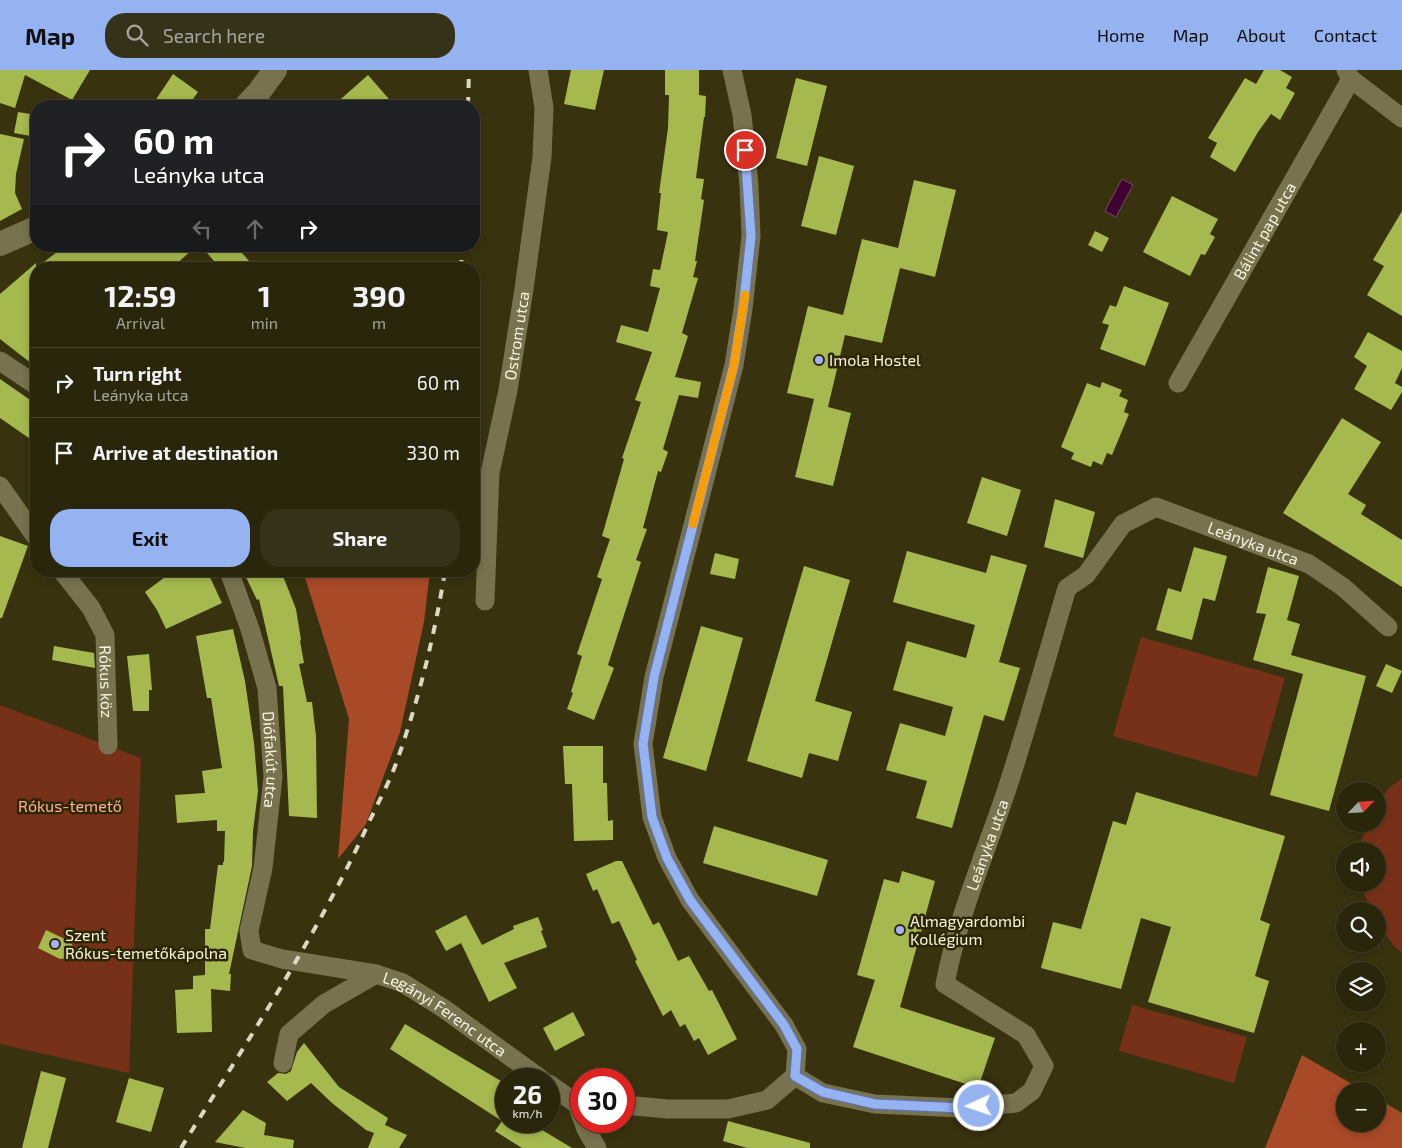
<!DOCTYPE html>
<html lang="en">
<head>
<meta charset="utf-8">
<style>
	:root { --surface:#2a260b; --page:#363219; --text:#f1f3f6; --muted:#a5a59d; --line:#46432c; --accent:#95b2f1 }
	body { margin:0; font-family:"Exo 2",sans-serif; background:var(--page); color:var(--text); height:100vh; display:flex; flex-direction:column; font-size:19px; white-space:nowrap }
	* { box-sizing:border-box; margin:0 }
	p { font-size:16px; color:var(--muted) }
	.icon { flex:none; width:28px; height:28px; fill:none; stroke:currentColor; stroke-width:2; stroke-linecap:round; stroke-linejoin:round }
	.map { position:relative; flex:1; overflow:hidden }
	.details { position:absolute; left:30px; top:192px; width:450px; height:315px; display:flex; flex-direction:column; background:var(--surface); border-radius:20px; box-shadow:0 2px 8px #0003,0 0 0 1px var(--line) }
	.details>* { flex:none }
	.hud { position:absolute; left:30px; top:30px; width:450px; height:152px; border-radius:20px; box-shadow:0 2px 8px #0003,0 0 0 1px var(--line); background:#202124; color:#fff; overflow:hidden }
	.needle { width:32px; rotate:65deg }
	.buttons { position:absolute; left:1336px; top:712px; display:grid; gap:10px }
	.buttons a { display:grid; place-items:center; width:50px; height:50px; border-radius:50%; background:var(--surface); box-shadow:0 2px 8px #0003,0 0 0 1px var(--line); font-size:25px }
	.speed { position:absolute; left:495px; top:998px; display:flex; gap:10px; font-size:25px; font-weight:700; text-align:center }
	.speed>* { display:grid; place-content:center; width:65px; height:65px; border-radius:50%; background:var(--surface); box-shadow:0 2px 8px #0003,0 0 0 1px var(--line); line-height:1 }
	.speed small { font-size:12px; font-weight:400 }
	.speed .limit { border:8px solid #d22; background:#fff; color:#111 }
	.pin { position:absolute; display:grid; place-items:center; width:42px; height:42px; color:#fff; margin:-21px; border:2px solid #fff; border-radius:50%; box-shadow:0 1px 5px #0007 }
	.me { position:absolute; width:55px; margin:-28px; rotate:267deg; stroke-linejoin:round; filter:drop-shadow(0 0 4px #0008) }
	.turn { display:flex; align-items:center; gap:18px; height:105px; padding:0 20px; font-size:22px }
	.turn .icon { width:65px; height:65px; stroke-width:2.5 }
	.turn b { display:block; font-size:35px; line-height:42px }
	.lanes { display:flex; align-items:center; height:48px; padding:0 20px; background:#0003; justify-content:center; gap:25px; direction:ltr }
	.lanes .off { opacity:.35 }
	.eta { display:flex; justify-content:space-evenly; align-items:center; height:85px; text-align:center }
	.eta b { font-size:30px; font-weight:700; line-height:35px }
	.button { display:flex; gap:10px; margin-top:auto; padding:10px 20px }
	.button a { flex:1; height:58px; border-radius:20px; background:var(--accent); color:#111; font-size:20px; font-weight:700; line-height:58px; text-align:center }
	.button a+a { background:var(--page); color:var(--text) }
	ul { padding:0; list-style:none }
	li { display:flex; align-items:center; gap:15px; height:70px; padding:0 20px; border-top:1px solid var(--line) }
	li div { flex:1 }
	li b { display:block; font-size:19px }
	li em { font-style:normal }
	header { display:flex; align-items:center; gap:30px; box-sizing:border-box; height:70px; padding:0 25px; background:var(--accent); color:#111 }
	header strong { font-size:24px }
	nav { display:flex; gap:28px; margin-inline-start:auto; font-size:18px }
	.search { width:350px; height:45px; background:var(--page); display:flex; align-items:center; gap:12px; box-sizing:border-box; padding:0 18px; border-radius:20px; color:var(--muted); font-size:19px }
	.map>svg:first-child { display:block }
</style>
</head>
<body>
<header>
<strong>Map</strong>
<div class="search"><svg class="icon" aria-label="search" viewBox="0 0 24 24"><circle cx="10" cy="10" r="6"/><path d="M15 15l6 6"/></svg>Search here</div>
<nav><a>Home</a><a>Map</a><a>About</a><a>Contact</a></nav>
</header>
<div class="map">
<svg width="1402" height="1078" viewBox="0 0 1402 1078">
	<rect width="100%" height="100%" fill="#38320f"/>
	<path fill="#783119" d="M 1141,567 L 1285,608 L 1257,707 L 1113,666 Z
		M 0,635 L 141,688 L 129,1003 L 0,974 Z
		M 1402,708 L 1402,883 C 1390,873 1378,857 1378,841 L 1371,841 L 1364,823 L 1363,814 L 1378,814 L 1378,781 L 1359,781 L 1359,779 L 1367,754 L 1378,754 L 1378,733 L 1388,719 Z
		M 1132,935 L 1247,967 L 1234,1013 L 1119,981 Z"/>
	<path fill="#a84928" d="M 303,501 L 430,501 L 424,552 L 400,662 L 366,754 L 338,789 L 349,649 Z
		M 1302,985 L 1364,1021 L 1345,1021 L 1345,1054 L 1378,1054 L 1378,1029 L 1402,1043 L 1402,1078 L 1265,1078 Z"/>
	<path fill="#3e0132" stroke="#764a66" d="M 1122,109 L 1133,115 L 1116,147 L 1105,141 Z"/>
	<path fill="#a5b94f" d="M 0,0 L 90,0 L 72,30 L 25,5 L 15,38 L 0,33 Z
		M 571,0 L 604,0 L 595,40 L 564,34 Z
		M 665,0 L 699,0 L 699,25 L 706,26 L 705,47 L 704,47 L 696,108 L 704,109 L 701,129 L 704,130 L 695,191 L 697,191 L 693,207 L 698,208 L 682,263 L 688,266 L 675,307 L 701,312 L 698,328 L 679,325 L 663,379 L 668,382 L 661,402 L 658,401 L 643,458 L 647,459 L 636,490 L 641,492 L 608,595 L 614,598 L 594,650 L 567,639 L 573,623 L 571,622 L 582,586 L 577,584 L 602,509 L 597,507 L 610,469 L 602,466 L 624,389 L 622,388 L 641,332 L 635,330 L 652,282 L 616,272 L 621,255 L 648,262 L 660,218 L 650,216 L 653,199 L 660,200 L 668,162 L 657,160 L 661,123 L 659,123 L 668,58 L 669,25 L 665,25 Z
		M 1264,0 L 1280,0 L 1292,7 L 1286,18 L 1295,23 L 1280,50 L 1271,44 L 1258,62 L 1235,102 L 1210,87 L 1217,73 L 1208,68 L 1245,8 L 1256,14 Z
		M 173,4 L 198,22 L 188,36 L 164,36 L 155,31 Z
		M 368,5 L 395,36 L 333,36 Z
		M 796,8 L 827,16 L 807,96 L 776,88 Z
		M 18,42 L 36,45 L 36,67 L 14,63 Z
		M 0,64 L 24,69 L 16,104 L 15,123 L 22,139 L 0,151 Z
		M 819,86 L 854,96 L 836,165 L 801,156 Z
		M 914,110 L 956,120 L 935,207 L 900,198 L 882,273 L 845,265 L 828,337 L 851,343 L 833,416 L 795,407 L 814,329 L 787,323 L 808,236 L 843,245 L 862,169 L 898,178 Z
		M 1172,126 L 1218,149 L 1210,164 L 1215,167 L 1205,185 L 1201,184 L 1190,206 L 1143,182 Z
		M 1402,141 L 1402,246 L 1367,225 L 1384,196 L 1373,190 Z
		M 1095,161 L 1109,168 L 1102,182 L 1088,175 Z
		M 65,176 L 196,176 L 171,199 L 36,199 L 36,297 L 0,269 L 0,224 L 36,193 L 36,198 Z
		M 201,176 L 236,176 L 256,199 L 221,199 Z
		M 1124,216 L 1169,233 L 1145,296 L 1100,279 L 1109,255 L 1102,253 L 1110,235 L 1116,237 Z
		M 1368,262 L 1402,281 L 1402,298 L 1395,313 L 1402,317 L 1402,322 L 1391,340 L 1354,319 L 1367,296 L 1354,287 Z
		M 0,309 L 36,334 L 36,373 L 0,348 Z
		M 1102,312 L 1122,320 L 1119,326 L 1128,330 L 1124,342 L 1129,344 L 1112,385 L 1107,383 L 1102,395 L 1093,391 L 1091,397 L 1071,389 L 1074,383 L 1061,377 L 1087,313 L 1100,318 Z
		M 1342,348 L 1381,372 L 1348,424 L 1366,435 L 1361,444 L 1402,470 L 1402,517 L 1283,443 Z
		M 982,407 L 1021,420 L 1007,466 L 967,453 Z
		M 1055,429 L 1095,442 L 1083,488 L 1044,477 Z
		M 0,466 L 28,476 L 2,548 L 0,548 Z
		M 1194,477 L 1227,486 L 1215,531 L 1203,528 L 1192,570 L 1156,560 L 1168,518 L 1181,522 Z
		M 907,481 L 986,503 L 991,485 L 1027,495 L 999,592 L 1020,598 L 1004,651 L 984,645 L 952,758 L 916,748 L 927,711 L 886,700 L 900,653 L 945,666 L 953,637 L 893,620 L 907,571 L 966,588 L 975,555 L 893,532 Z
		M 715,483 L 739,489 L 735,509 L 710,504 Z
		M 804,496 L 850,510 L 815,631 L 852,642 L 838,691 L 809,683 L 802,708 L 747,691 Z
		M 1268,497 L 1299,506 L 1287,550 L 1300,554 L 1291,585 L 1366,606 L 1329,741 L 1270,725 L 1303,604 L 1253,590 L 1266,544 L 1256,543 Z
		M 173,501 L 207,501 L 222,533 L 166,559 L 157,540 L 145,522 Z
		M 243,501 L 281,501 L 296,539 L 301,570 L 300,571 L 304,593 L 299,594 L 307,632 L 312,632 L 316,666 L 317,748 L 289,746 L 283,616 L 279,616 L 259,529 L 257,530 Z
		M 701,556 L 743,568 L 706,701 L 663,688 Z
		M 233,559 L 245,611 L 254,673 L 258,721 L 253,761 L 252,796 L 229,904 L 231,904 L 230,921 L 211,919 L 212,962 L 177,963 L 175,920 L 193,919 L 193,906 L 205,905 L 205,859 L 210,859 L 218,795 L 223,795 L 223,792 L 224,792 L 225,761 L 217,761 L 217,750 L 177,753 L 175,725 L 205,723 L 202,701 L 222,698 L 211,628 L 207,628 L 196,566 Z
		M 54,576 L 94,583 L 95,598 L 52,590 Z
		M 149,584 L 152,620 L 149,620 L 149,641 L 133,641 L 127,586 Z
		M 1386,594 L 1402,601 L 1392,623 L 1376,616 Z
		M 563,676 L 603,676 L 603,713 L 607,713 L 608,751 L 613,750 L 613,770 L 574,771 L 572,714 L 565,714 Z
		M 1136,722 L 1285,766 L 1260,850 L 1270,854 L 1255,906 L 1269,911 L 1254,963 L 1148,932 L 1171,857 L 1141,848 L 1121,919 L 1041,898 L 1053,852 L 1081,859 L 1113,751 L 1126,755 Z
		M 714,756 L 828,790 L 817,826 L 703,793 Z
		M 616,791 L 622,791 L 653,855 L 659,852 L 678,891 L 689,886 L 709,921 L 712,920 L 737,969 L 708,985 L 699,968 L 694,971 L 685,954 L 680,957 L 671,940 L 663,946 L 635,891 L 637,890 L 619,851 L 612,854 L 597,819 L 593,821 L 586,804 Z
		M 902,801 L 935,811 L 900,937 L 995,968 L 978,1018 L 853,977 L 875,910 L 857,905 L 884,809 L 899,813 Z
		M 466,845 L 482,875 L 514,859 L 513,856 L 538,847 L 543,860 L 541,861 L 547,877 L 504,893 L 517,918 L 489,932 L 461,873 L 446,881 L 435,861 Z
		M 46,860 L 69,871 L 73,876 L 73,881 L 71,885 L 67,888 L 60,889 L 38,878 Z
		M 573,942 L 585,965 L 555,981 L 543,958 Z
		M 405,954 L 506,1014 L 506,1051 L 527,1051 L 572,1078 L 522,1078 L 495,1061 L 502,1051 L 390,979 Z
		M 304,973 L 339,1017 L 388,1048 L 385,1055 L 407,1065 L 399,1078 L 368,1078 L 374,1063 L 366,1060 L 332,1033 L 311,1013 L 287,1031 L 267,1012 L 278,1003 L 286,1004 L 291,1001 L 297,982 Z
		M 41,1001 L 66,1008 L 48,1078 L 22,1078 Z
		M 129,1008 L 164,1018 L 151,1062 L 116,1052 Z
		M 243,1040 L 266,1053 L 264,1065 L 294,1070 L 293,1078 L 245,1078 L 215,1072 Z
		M 728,1051 L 810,1073 L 810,1078 L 747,1078 L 723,1071 Z"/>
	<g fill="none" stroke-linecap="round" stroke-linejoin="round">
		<g stroke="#79724f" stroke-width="19">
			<path d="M 732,0 L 742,45 L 749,115 L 751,166 L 743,239 L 734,295 L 654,607 L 643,674 L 652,747 L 667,788 L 690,830 L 784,955 L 797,979 L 795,1006"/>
			<path d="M 1346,0 L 1351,9 L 1402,48"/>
			<path d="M 0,291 L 36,315"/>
			<path id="s1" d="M 1178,313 L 1351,9"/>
			<path d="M 0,416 L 36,467"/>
			<path id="s2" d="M 62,501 L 91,538 L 105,565 L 108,675"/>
			<path id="s3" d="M 229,501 L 250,559 L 267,618 L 273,707 L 263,798 L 249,861 L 252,880 L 282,889 L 376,904 L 403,913 L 443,938 L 541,1009"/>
			<path id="s4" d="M 485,531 L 490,403 L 508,320 L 524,219 L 542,87 L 544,38 L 538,0"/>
			<path d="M 283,993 L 289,964 L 324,934 L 376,904"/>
			<path id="s5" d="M 795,1006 L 823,1023 L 875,1034 L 961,1038 L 1016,1033 L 1032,1021 L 1044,996 L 1026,965 L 945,914 C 958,846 984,787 1006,722 C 1028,655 1047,586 1067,518 L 1086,505 L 1123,454 L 1156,437 L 1309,494 L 1343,517 L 1388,557"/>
			<path d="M 549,1014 L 578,1035 L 581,1046"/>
			<path d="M 624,1035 L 668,1039 L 728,1039 L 767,1030 L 795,1006"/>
			<path d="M 583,1051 L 586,1059 L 597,1078"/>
		</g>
		<path stroke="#79724f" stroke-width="24" d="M 246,36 L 259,22 L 275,0
			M 0,174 L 36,158"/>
		<path stroke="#dcd8c2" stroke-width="4" stroke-dasharray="9 9" stroke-linecap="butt" d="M 468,36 L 469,0
			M 461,199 L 462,176
			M 181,1078 C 247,971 318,865 370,750 C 380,729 392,707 399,685 C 420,625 435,563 445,501"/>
	</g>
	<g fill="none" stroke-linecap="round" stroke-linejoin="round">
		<g stroke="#61749d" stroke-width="12">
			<path id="route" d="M 745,80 L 751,166 L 743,239 L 734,295 L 654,607 L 643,674 L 652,747 L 667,788 L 690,830 L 784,955 L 797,979 L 795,1006 L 823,1022 L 875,1034 L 961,1038 L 979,1036"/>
		</g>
		<use href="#route" stroke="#95b2f1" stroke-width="9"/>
		<path stroke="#f59e0b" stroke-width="9" d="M 693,454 L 734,295 L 745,225"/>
	</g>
	<g fill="#a8b0fc" stroke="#2e2705" stroke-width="2">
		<circle cx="819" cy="290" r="5"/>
		<circle cx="900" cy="860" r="5"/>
		<circle cx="55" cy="874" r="5"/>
	</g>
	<g text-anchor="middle" stroke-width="5" stroke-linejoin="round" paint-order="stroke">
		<g font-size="16" fill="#f7f4e0" stroke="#2e2705">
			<text dy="6" stroke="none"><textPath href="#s1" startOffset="175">Bálint pap utca</textPath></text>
			<text dy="6" stroke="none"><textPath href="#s4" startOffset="268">Ostrom utca</textPath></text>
			<text dy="6" stroke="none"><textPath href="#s5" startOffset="1048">Leányka utca</textPath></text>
			<text dy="6" stroke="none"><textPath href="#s2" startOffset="124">Rókus köz</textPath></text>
			<text dy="6" stroke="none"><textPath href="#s3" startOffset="195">Diófakút utca</textPath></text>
			<text dy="6" stroke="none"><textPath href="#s5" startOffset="552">Leányka utca</textPath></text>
			<text dy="6" stroke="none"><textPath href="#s3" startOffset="594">Legányi Ferenc utca</textPath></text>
		</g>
		<g font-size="16" fill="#f7f4e0" stroke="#2e2705" text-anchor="start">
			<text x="829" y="296">Imola Hostel</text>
			<text x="910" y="857">Almagyardombi<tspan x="910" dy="18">Kollégium</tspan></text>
			<text x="65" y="871">Szent<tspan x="65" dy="18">Rókus-temetőkápolna</tspan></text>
		</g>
		<g font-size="16" fill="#fcaf96" stroke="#2e2705">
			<text x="70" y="742">Rókus-temető</text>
		</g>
	</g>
</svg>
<div class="buttons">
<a><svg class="needle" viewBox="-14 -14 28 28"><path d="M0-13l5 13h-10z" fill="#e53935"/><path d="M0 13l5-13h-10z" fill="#a5a59d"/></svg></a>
<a><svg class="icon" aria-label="sound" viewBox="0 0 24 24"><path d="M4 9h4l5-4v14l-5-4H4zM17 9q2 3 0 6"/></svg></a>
<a><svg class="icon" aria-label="search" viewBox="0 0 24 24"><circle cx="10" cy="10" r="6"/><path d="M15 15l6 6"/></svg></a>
<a><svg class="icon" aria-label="layers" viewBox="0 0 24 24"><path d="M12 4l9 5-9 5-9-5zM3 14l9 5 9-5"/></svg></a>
<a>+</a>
<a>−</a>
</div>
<div class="speed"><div>26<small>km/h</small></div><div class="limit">30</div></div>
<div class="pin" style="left:745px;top:80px;background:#d93025"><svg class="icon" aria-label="arrive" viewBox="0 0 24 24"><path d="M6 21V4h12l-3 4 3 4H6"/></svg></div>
<svg class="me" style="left:979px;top:1036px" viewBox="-20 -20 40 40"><circle r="17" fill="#95b2f1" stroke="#fff" stroke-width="3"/><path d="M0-11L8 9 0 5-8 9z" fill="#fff"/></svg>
<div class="hud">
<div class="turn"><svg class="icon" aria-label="right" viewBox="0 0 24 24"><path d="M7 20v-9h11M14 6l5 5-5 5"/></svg><div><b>60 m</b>Leányka utca</div></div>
<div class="lanes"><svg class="icon off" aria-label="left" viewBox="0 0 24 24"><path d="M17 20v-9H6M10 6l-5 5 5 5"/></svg><svg class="icon off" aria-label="ahead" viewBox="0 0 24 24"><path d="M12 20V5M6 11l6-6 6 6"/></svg><svg class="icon" aria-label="right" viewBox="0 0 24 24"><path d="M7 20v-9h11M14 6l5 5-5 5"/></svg></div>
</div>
<section class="details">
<div class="eta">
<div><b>12:59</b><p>Arrival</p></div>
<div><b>1</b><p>min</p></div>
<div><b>390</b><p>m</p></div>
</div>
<ul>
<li><svg class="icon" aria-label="right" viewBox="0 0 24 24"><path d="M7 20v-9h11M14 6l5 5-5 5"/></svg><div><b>Turn right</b><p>Leányka utca</p></div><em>60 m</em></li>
<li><svg class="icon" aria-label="arrive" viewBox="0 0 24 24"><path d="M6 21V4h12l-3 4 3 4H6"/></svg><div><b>Arrive at destination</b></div><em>330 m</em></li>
</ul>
<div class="button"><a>Exit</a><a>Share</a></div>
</section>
</div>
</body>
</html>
